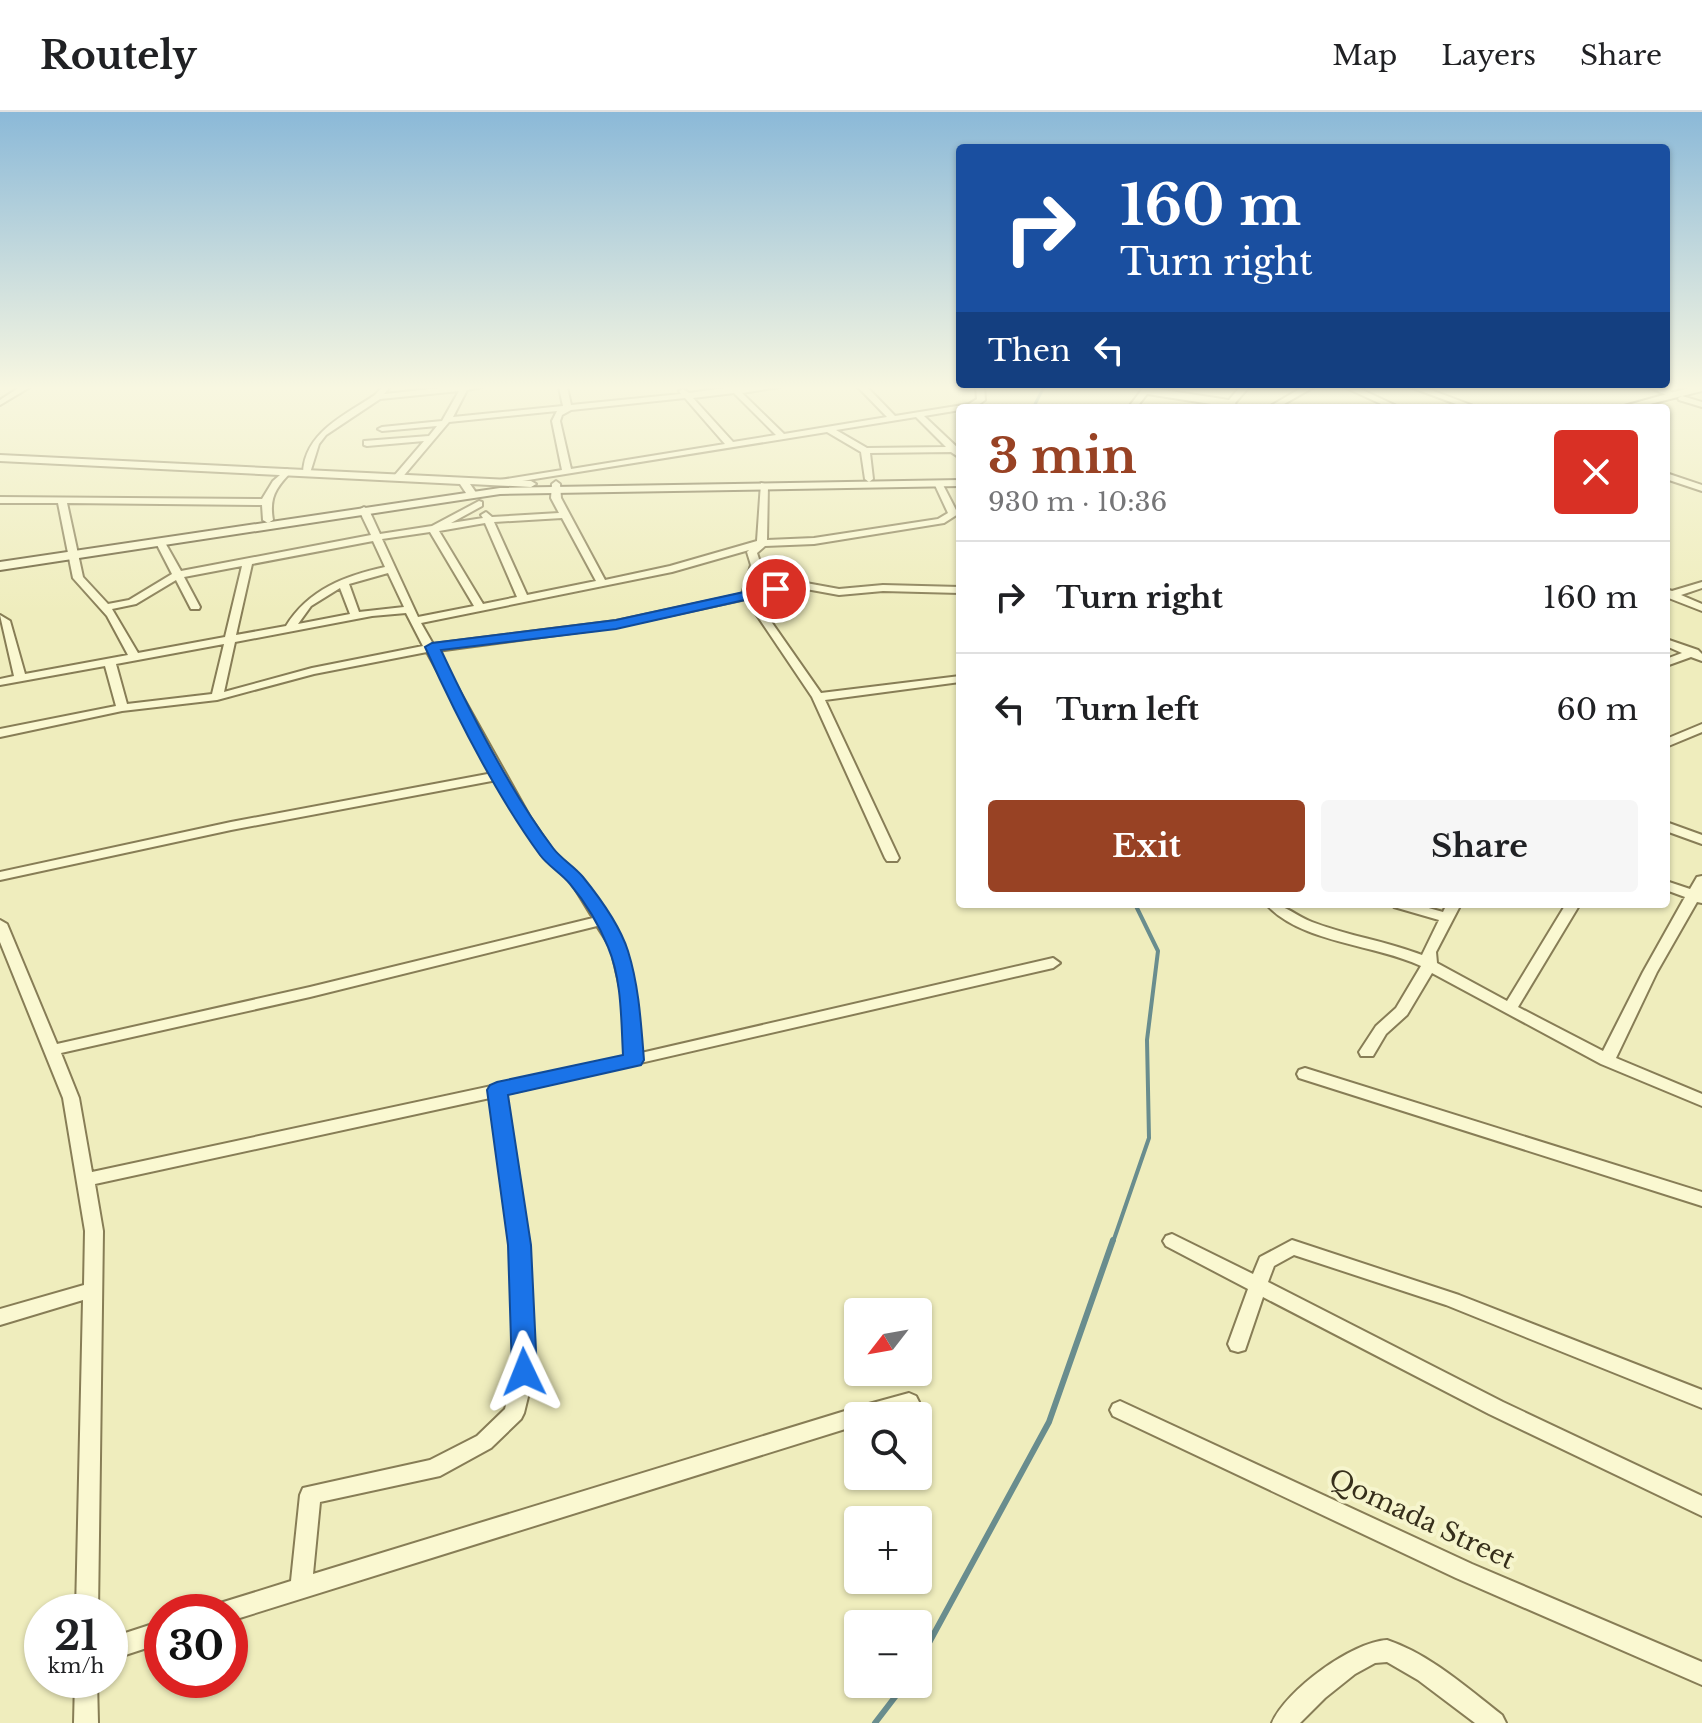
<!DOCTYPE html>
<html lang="en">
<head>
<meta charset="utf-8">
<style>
	:root { --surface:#fff; --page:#f6f6f6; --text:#202124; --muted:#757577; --line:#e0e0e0; --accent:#984224 }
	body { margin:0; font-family:"Libre Baskerville",serif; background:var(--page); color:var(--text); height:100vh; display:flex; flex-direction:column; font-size:30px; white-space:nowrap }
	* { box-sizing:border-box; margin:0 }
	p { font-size:26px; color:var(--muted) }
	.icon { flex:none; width:44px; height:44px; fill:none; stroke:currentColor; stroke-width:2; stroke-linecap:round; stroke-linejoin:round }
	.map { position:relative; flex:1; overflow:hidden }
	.details { position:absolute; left:956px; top:292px; width:714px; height:504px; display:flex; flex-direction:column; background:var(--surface); border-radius:8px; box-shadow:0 2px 6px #0004 }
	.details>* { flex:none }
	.banner { position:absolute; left:956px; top:32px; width:714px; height:244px; border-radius:8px; box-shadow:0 2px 6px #0004; background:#1a4fa0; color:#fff; overflow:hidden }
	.needle { width:52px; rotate:239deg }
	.tools { position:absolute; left:844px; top:1186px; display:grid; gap:16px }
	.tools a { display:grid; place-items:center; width:88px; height:88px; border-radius:8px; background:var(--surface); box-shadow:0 2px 6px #0004; font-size:40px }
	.speed { position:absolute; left:24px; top:1482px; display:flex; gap:16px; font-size:40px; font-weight:700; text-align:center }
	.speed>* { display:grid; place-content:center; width:104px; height:104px; border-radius:50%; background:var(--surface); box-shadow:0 2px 6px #0004; line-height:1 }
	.speed small { font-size:20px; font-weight:400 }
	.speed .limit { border:12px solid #d22; background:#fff; color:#111 }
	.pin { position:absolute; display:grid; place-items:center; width:68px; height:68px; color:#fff; margin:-34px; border:4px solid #fff; border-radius:50%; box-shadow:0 2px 8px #0007 }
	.me { position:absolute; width:88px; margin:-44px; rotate:358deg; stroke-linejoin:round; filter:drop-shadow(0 0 6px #0008) }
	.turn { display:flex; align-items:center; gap:28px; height:168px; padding:0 32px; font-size:36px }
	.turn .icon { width:104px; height:104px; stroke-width:2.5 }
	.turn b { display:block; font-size:56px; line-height:68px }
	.then { display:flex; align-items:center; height:76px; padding:0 32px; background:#0003; gap:16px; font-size:30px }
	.round { display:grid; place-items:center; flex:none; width:84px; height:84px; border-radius:8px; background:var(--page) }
	.summary { display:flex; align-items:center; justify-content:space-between; height:136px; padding:0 32px }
	h1 { font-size:48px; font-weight:800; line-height:60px; color:var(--accent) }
	.cta { display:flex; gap:16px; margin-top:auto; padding:16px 32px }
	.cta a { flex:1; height:92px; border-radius:8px; background:var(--accent); color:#fff; font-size:32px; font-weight:800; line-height:92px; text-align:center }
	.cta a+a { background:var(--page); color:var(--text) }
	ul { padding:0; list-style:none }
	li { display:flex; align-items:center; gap:24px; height:112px; padding:0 32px; border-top:2px solid var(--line) }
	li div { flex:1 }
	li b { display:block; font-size:30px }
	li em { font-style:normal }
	header { display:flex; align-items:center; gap:48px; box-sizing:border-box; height:112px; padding:0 40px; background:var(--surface); border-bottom:2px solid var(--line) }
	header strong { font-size:38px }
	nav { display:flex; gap:44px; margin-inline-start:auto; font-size:28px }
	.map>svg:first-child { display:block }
</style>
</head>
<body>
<header>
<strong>Routely</strong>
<nav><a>Map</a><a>Layers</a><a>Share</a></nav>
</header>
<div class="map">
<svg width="1702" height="1611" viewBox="0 0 1702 1611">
	<rect width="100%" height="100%" fill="#efedbd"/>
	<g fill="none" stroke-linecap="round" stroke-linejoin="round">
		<path stroke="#698d8e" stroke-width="3" d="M 1033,296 L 1044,275"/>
		<path stroke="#698d8e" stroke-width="4" d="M 1113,1130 L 1149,1026 L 1147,928 L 1158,839 L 1135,792"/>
		<path stroke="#698d8e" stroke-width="6" d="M 918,1551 L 1049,1310 L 1113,1128
			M 875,1611 L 905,1572"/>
		<g stroke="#877d56" stroke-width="4">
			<path id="minor" d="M 20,275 L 30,275 L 0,293 L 0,288 Z
				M 382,275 L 390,275 L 384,282 L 450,275 L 482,275 L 467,278 L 453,305 L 563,294 L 559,275 L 567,275 L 571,293 L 681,282 L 679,279 L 683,277 L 689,281 L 731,275 L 779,275 L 742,281 L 784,322 L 887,305 L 858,275 L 867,275 L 895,304 L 969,292 L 977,287 L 976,275 L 984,275 L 985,288 L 974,296 L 960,296 L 960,298 L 924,304 L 960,338 L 960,346 L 951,340 L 870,341 L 873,367 L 869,370 L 865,367 L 861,340 L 827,320 L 497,373 L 496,371 L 500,368 L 562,358 L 552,309 L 557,299 L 449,310 L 400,368 L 394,368 L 394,364 L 424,329 L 367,334 L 364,333 L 364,329 L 429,324 L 437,314 L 382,319 L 378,317 L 382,315 L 442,309 L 459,279 L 380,287 L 326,323 L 319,332 L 310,361 L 303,363 C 303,321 345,303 375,283 ZM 734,281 L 776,323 L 733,330 L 693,286 ZM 685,286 L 725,332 L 571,357 L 560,309 L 562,303 L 571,298 ZM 916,305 L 946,335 L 867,336 L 836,318 Z
				M 1144,275 L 1229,288 L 1240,275 L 1249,275 L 1235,291 L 1237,296 L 1147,282 L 1136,296 L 1128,296 Z
				M 1303,275 L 1314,275 L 1277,296 L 1267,296 Z
				M 1344,275 L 1356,275 L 1401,296 L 1390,296 Z
				M 1410,275 L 1423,275 L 1479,296 L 1467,296 Z
				M 1648,275 L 1661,275 L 1678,283 L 1671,285 Z
				M 1682,284 L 1702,290 L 1702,295 L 1679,288 L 1678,286 Z
				M 287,357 L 291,360 C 276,376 269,385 273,408 L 268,411 L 263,408 L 262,393 L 67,391 L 83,465 L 108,492 L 129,488 L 172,462 L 155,429 L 157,427 L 163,427 L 181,459 L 371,423 L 359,398 L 364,395 L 369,398 L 380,422 L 432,414 L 479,389 L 482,390 L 482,394 L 451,411 L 483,406 L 481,403 L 486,400 L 492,405 L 559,401 L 551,386 L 552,372 L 556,369 L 560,372 L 561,386 L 605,468 L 670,454 L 757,429 L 761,371 L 768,373 L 767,428 L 814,426 L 938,407 L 948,401 L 934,371 L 941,369 L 958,402 L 944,411 L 814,432 L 765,434 L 757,441 L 761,453 L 753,480 L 789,472 L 806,471 L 839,477 L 883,473 L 960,475 L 960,481 L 883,479 L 839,483 L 806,477 L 754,485 L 821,581 L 960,564 L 960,570 L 825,588 L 899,746 L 897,749 L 887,749 L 885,746 L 812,585 L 746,487 L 616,515 L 437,539 L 531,707 L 553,739 L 581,765 L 610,808 L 609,810 L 625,836 L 636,884 L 641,941 L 1053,846 L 1060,851 L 1053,856 L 506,982 L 529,1133 L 534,1260 L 524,1301 L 521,1307 L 491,1336 L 440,1364 L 320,1390 L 313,1462 L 858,1295 L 909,1281 L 916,1284 L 919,1290 L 916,1296 L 889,1304 L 858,1304 L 858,1313 L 230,1509 L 230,1500 L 214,1500 L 217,1492 L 291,1469 L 300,1383 L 303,1376 L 430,1348 L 477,1324 L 505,1297 L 514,1260 L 511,1133 L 490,986 L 95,1072 L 103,1119 L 98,1500 L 76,1500 L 83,1188 L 0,1213 L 0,1197 L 84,1173 L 85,1119 L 63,986 L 0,830 L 0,808 L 7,812 L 57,932 L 310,875 L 593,806 L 571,770 L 541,742 L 497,668 L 231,718 L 0,768 L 0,760 L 231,710 L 493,661 L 427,540 L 314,562 L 217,588 L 122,599 L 0,625 L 0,617 L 116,594 L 105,554 L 0,573 L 0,567 L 14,564 L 0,503 L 10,509 L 25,562 L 128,543 L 107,504 L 73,466 L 58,391 L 0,391 L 0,385 L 262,387 L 273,369 ZM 562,406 L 596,469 L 527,483 L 494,410 ZM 485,411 L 517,485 L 483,492 L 439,419 ZM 430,420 L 474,494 L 418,505 L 382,427 ZM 373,429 L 385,455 C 345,464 309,477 286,514 L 236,523 L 252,452 ZM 749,438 L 747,440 L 751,453 L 742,482 L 616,509 L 433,532 L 421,511 L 672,460 ZM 242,454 L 225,525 L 138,541 L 112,497 L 136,492 L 176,468 L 191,497 L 199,497 L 200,495 L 184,465 ZM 388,461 L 404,495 L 359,500 L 349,472 ZM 340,476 L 350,502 L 298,512 L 311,494 ZM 406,501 L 423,534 L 312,556 L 224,580 L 235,530 L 372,504 ZM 224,532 L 212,582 L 127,592 L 116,552 ZM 597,814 L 611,836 L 622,884 L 626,945 L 92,1060 L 79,986 L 61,941 L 310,885 Z
				M 1702,470 L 1702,476 L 1681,483 L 1702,492 L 1702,499 L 1666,485 L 1666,477 L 1672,479 Z
				M 1666,527 L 1698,538 L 1702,542 L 1702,549 L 1691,545 L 1666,554 L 1666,547 L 1682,541 L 1666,534 Z
				M 1702,612 L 1702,620 L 1666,635 L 1666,627 Z
				M 1666,710 L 1702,723 L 1702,732 L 1666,719 Z
				M 1702,764 L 1702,791 L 1697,790 L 1657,860 L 1616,946 L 1702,982 L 1702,994 L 1601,952 L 1432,861 L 1407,903 L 1386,922 L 1373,944 L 1361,944 L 1359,940 L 1376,914 L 1396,896 L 1421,854 C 1375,832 1300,831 1266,792 C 1286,792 1294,803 1312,810 C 1348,824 1386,829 1422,843 L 1439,808 L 1394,795 L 1392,792 L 1414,792 L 1443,800 L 1447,792 L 1461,792 L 1436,840 L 1437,851 L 1507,889 L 1566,792 L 1580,792 L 1518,895 L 1603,939 L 1643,860 L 1685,785 L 1666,778 L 1666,769 L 1690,777 L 1697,765 Z
				M 1305,956 L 1702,1080 L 1702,1094 L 1299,966 L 1297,962 L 1299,958 Z
				M 1172,1122 L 1253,1162 L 1260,1145 L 1292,1128 L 1459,1183 L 1702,1278 L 1702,1296 L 1446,1193 L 1294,1143 L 1274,1154 L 1268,1170 L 1503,1290 L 1702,1384 L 1702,1404 L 1489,1302 L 1263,1185 L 1245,1238 L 1238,1240 L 1231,1238 L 1228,1232 L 1248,1177 L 1166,1134 L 1163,1129 L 1166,1124 Z
				M 1120,1289 L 1472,1452 L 1702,1550 L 1702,1573 L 1456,1466 L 1113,1304 L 1110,1298 L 1113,1292 Z
				M 162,1509 L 162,1531 L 110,1548 L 110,1526 Z
				M 1387,1528 C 1431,1543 1466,1575 1502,1603 L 1506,1611 L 1475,1611 L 1418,1568 L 1387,1550 L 1375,1551 L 1355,1562 L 1325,1586 L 1300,1611 L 1272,1611 C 1286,1578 1352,1530 1387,1528 Z
				M 75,1568 L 97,1568 L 98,1611 L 74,1611 Z"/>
		</g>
		<g stroke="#877d56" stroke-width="4">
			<path id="tertiary" d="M 0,343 L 531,369 L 536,372 L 531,375 L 470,372 L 477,382 L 472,385 L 468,384 L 460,372 L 0,349 Z
				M 1666,361 L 1702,373 L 1702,379 L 1666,367 Z"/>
		</g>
		<g stroke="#695e39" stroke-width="4">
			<path id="secondary" d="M 1692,275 L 1702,275 L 1702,279 L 1634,296 L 1617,296 Z
				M 960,368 L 960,374 L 500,382 L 0,458 L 0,450 L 500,376 Z"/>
		</g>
		<use href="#minor" fill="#faf8d1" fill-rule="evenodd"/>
		<use href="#tertiary" fill="#faf8d1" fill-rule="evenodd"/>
		<use href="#secondary" fill="#faf8d1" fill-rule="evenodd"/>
	</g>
	<linearGradient id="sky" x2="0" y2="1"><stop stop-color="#8bb9d8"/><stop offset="0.55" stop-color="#f8f7e1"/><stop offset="1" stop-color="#f8f7e1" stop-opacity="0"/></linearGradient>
	<rect width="1702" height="501" fill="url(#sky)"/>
	<path fill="#1a73e8" stroke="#114b97" stroke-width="2" d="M 776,473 L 782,477 L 780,480 L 616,517 L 441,538 C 471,602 510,679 553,736 C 561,747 574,754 583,765 C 600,786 620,814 628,839 C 639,874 641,911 644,948 L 641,953 L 508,983 L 531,1133 L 537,1260 L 533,1267 L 524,1271 L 515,1267 L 512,1260 L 508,1133 L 487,978 L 490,973 L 497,970 L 623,943 C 621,908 622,868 608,835 C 599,813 585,790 570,772 C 561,761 548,754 540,743 C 494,680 457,606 425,535 L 432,531 L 616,508 Z"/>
	<g text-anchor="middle" stroke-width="8" stroke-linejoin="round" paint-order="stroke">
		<g font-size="26" fill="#362f1b" stroke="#f6f5cd">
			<text transform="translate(1422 1407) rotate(25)" y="9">Qomada Street</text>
		</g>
	</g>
</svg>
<div class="tools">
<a><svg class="needle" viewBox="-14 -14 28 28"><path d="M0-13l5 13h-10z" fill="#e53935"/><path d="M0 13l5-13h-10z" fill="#757577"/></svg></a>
<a><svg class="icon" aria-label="search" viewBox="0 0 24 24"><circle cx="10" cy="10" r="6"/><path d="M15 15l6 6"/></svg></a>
<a>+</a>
<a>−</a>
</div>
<div class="speed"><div>21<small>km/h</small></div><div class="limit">30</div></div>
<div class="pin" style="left:776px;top:477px;background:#d93025"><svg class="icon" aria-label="arrive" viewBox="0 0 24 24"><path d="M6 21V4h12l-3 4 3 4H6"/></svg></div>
<svg class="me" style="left:524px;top:1260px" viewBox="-20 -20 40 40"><path d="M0-17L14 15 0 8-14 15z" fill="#1a73e8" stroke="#fff" stroke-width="4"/></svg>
<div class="banner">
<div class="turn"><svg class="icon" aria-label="right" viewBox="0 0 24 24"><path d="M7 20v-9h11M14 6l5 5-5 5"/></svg><div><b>160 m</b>Turn right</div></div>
<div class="then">Then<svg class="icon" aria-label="left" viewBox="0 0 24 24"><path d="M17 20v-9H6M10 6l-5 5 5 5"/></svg></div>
</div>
<section class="details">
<div class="summary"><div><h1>3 min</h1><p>930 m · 10:36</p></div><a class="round" style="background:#d93025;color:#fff"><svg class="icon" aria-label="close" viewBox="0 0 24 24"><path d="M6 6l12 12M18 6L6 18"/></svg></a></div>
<ul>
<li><svg class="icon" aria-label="right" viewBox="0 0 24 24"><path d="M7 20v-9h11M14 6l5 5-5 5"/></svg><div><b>Turn right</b></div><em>160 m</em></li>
<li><svg class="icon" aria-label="left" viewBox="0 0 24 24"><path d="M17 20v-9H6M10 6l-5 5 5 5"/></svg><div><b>Turn left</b></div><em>60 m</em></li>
</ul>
<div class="cta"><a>Exit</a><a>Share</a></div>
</section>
</div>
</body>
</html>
